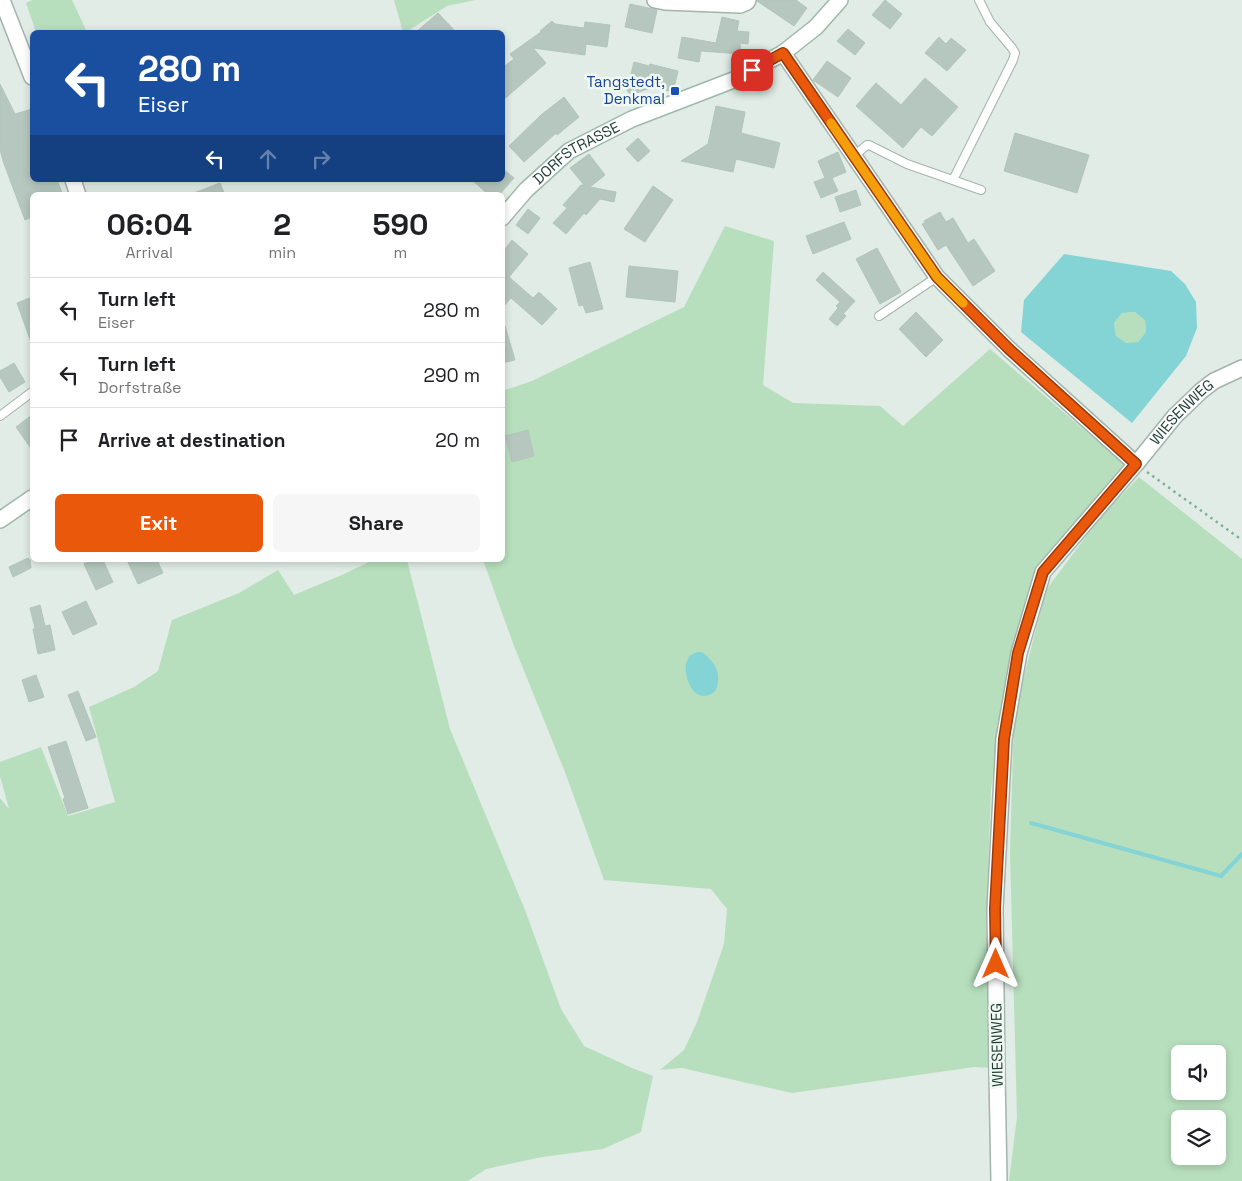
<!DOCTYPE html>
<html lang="en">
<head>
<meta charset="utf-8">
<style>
	:root { --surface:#fff; --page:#f6f6f6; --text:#202124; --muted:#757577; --line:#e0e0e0; --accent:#ea580c }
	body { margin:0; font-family:"Space Grotesk",sans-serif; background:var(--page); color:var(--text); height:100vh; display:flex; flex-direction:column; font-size:19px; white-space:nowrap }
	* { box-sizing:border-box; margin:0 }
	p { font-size:16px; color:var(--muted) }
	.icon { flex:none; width:28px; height:28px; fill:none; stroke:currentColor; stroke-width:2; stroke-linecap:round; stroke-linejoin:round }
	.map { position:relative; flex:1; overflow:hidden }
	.panel { position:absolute; left:30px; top:192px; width:475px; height:370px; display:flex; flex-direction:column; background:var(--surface); border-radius:8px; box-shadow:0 2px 8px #0003 }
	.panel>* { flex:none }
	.banner { position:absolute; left:30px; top:30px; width:475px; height:152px; border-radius:8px; box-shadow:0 2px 8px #0003; background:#1a4fa0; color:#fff; overflow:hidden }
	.buttons { position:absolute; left:1171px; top:1045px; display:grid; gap:10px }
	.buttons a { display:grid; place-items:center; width:55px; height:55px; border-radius:8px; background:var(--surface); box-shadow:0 2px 8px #0003; font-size:25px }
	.pin { position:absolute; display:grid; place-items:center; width:42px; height:42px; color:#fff; margin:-21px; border-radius:10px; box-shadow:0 2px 8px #0006 }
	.me { position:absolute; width:55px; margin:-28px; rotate:0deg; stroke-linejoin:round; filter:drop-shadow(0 0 4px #0008) }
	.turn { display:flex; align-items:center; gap:18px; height:105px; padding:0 25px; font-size:22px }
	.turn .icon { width:65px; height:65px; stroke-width:2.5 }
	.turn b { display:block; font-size:35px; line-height:42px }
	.lanes { display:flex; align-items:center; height:48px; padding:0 25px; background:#0003; justify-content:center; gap:25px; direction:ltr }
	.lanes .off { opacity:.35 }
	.eta { display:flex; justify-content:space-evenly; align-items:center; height:85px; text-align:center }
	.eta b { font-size:30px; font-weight:800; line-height:35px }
	.action { display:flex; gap:10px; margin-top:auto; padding:10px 25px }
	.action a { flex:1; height:58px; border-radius:8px; background:var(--accent); color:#fff; font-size:20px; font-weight:800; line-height:58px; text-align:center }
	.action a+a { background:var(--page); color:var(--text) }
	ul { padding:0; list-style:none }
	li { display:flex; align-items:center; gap:15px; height:65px; padding:0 25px; border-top:1px solid var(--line) }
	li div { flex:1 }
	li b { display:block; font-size:19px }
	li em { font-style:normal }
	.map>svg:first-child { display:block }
</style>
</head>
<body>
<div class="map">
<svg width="1242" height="1181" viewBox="0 0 1242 1181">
	<rect width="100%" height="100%" fill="#e0ece5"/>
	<path fill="#b7dfbd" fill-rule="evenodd" d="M 32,0 L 72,0 L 87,32 L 36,32 L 26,3 Z
		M 394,0 L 475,0 L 447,6 L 406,32 L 403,32 Z
		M 725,226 L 774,241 L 763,385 L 793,403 L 880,406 L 903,426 L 990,349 L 1124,464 L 1041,566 L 1010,654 L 991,790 L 986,926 L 990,1068 L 974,1067 L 792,1093 L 682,1068 L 660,1070 L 684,1050 L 697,1022 L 724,944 L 727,909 L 711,889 L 604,880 L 565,772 L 514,646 L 483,560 L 502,560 L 503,391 L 532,381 L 684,307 ZM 527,430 L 534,456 L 512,462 Z
		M 1135,312 L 1145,319 L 1146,332 L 1138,342 L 1126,344 L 1116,336 L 1114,323 L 1122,313 Z
		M 1139,477 L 1242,559 L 1242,1181 L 1009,1181 L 1017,1117 L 1010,852 L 1014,715 L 1046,590 L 1099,519 ZM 1180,1054 L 1218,1054 L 1218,1091 L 1180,1091 ZM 1180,1119 L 1218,1119 L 1218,1156 L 1180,1156 Z
		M 373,560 L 407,560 L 450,729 L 525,910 L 561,1009 L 584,1046 L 632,1068 L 653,1076 L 641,1132 L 603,1149 L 542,1157 L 486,1169 L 468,1181 L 0,1181 L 0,798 L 9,809 L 0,776 L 0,762 L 41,747 L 68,816 L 115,802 L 89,707 L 134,687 L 158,671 L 172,620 L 239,593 L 278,570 L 294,595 L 342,575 Z"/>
	<path fill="#84d4d6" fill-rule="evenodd" d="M 1064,254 L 1171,271 L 1185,284 L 1196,302 L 1197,328 L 1186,356 L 1132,423 L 1021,332 L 1024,300 ZM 1135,312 L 1145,320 L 1146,332 L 1138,342 L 1126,343 L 1116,336 L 1114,323 L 1122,313 Z
		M 697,652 L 702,652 C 716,663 722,673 716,690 C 714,692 712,694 709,695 C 692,701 684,676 686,664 C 687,661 688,658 689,656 Z"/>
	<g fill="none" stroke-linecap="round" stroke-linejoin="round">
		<path stroke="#84d4d6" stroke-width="4" d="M 1031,823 L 1221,876 L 1242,854"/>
	</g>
	<path fill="#b5c7be" stroke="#b2c6bb" d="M 757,0 L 796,0 L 807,8 L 794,26 L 757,1 Z
		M 885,0 L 902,14 L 890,29 L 872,15 Z
		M 630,4 L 657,10 L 652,33 L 625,27 Z
		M 438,13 L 456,32 L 416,32 Z
		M 722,17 L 739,21 L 737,31 L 749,32 L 748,44 L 740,43 L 741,54 L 701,51 L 699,62 L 678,58 L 682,37 L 716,43 Z
		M 552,21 L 555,24 L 584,28 L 585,22 L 610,25 L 607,47 L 586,44 L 585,55 L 533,48 L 546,63 L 502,101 L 502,68 L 514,59 L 510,54 L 541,32 L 540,31 Z
		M 848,29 L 865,43 L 855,55 L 837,41 Z
		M 939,37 L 946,44 L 951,38 L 966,50 L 947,71 L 925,53 Z
		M 827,61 L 851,78 L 838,97 L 813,80 Z
		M 634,62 L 649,66 L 650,64 L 678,71 L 673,92 L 654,87 L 630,95 L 627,90 Z
		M 925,78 L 958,107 L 932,136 L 921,127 L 903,148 L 856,106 L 876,83 L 901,105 Z
		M 0,84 L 15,114 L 32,109 L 32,180 L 57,180 L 63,195 L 32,195 L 32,217 L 25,220 L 3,161 L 0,149 Z
		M 564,97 L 579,117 L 557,135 L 556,133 L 524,162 L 509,146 L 541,115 Z
		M 716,106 L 745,112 L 741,133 L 780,143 L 774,168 L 736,159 L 733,172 L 681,161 L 708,144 Z
		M 1015,133 L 1089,155 L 1077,193 L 1004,171 Z
		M 638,138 L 650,151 L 638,162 L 626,149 Z
		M 838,152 L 846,172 L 832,178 L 838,191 L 821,198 L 814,182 L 825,178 L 818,161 Z
		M 589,154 L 605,175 L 590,187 L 616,192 L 614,202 L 600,199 L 586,215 L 584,213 L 566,234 L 553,223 L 567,208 L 563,205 L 581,185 L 584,185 L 570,168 Z
		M 502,168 L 514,178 L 499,195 L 489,195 L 472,180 L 502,180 Z
		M 220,183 L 225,195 L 191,195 L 191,194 Z
		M 653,186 L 673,200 L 645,242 L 624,229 Z
		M 856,190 L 861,205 L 840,212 L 835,197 Z
		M 528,209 L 540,218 L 528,234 L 516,225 Z
		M 940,212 L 946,222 L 953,218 L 968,243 L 974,239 L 995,271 L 973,286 L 946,245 L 938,250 L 922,224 L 925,223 L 924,221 Z
		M 844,222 L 851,239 L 813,254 L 806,236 Z
		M 512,240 L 528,254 L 509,277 L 533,298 L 539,292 L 557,309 L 542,325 L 511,298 L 502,308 L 502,253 Z
		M 877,248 L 901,292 L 880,304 L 856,259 Z
		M 590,262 L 603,309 L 586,313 L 583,305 L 579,306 L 569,268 Z
		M 629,266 L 678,271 L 675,302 L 626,297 Z
		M 823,272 L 855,301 L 844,313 L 836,306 L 840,302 L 816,280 Z
		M 32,297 L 32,341 L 31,342 L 17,303 Z
		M 838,308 L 846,316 L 837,326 L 829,319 Z
		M 916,312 L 943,340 L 926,357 L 899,329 Z
		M 502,326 L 505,326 L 515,360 L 502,363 Z
		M 14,363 L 25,382 L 9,392 L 0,377 L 0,371 Z
		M 32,415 L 32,450 L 16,427 Z
		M 528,430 L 534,456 L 512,462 L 505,436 Z
		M 28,558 L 30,560 L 31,568 L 13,577 L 9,567 Z
		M 92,560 L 103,560 L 113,582 L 96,590 L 84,564 Z
		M 127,560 L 157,560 L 163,573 L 138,584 Z
		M 86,601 L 97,624 L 73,635 L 62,612 Z
		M 40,605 L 45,626 L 50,625 L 55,650 L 38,654 L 33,629 L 35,628 L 30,608 Z
		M 36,675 L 44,697 L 29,702 L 22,680 Z
		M 78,691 L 96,737 L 86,741 L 68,695 Z
		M 66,741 L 88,808 L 68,814 L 63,799 L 65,798 L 48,747 Z"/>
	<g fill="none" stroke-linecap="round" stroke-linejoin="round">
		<g stroke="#a2b4ac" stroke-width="10">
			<path id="service" d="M 854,156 L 867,145 L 869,145 L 907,164 L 981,190
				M 953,180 L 1013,60 L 1015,53 L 1012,48 L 990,22 L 979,0
				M 879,316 L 937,277
				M 0,416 L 32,392"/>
		</g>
		<g stroke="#a2b4ac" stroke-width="18">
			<g id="minor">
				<path d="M 2,0 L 32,77"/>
				<path d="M 655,0 L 665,2 L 740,5 L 747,2 L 748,0"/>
				<path d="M 783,53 L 937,277 L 1009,349 L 1136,464"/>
				<path d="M 73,180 L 78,195"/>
				<path id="s1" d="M 999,1181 L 997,1073 L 995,909 L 1004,739 L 1019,653 L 1043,572 L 1136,464 L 1175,416 L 1201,391 L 1214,381 L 1242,368"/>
			</g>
		</g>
		<g stroke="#9eb9ac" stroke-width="18">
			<g id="secondary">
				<path id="s2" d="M 502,218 L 526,190 L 569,151 L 632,119 L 736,79 L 783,53 L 816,27 L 840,0"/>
				<path d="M 0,520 L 32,498"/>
			</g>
		</g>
		<path stroke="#7eb29b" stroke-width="2.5" stroke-dasharray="2.5 4" stroke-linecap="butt" d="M 1147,472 L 1242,540"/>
		<use href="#service" stroke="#fff" stroke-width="8"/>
		<use href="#minor" stroke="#fff" stroke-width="15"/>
		<use href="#secondary" stroke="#fff" stroke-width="15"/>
	</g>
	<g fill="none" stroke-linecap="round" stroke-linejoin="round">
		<g stroke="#983908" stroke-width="12">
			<path id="route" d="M 752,70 L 783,53 L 937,277 L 1009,349 L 1136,464 L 1043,572 L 1018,653 L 1004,739 L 995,909 L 996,964"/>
		</g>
		<use href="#route" stroke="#ea580c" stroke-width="9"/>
		<path stroke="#f59e0b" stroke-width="9" d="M 831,123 L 937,277 L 963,303"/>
	</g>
	<rect fill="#1a4fb4" stroke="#f1f8f4" stroke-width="2" x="670" y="86" width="10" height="10" rx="2.5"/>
	<g text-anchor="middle" stroke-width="5" stroke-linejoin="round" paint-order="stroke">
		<g font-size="15" fill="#164399" stroke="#f1f8f4" text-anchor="end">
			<text x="665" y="87">Tangstedt,<tspan x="665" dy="17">Denkmal</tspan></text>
		</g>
		<g font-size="15" fill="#1f3e32" stroke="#f1f8f4">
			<text dy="5" stroke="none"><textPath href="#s2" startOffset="100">DORFSTRASSE</textPath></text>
			<text dy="5" stroke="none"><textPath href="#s1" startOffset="826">WIESENWEG</textPath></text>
			<text transform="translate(997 1045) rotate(-91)" y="5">WIESENWEG</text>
		</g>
	</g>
</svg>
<div class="buttons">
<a><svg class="icon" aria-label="sound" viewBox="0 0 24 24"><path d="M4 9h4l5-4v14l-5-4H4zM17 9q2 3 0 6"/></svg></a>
<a><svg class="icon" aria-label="layers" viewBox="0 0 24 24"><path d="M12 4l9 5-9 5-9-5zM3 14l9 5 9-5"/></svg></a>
</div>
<div class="pin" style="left:752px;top:70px;background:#d93025"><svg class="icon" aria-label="arrive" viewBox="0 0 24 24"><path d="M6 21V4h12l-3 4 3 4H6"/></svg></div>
<svg class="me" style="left:996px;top:964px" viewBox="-20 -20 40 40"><path d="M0-17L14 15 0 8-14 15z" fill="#ea580c" stroke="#fff" stroke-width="4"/></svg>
<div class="banner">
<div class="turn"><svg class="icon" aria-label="left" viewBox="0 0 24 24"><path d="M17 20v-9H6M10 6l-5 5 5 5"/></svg><div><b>280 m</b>Eiser</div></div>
<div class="lanes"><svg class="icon" aria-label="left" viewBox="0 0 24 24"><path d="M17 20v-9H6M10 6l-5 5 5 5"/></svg><svg class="icon off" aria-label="ahead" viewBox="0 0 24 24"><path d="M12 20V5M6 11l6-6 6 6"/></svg><svg class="icon off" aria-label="right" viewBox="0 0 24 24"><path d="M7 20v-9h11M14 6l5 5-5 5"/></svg></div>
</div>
<section class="panel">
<div class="eta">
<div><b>06:04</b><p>Arrival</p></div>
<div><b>2</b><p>min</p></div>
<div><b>590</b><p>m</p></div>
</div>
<ul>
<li><svg class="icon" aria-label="left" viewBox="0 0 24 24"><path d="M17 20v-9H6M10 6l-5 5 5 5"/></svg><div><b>Turn left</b><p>Eiser</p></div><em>280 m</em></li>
<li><svg class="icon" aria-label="left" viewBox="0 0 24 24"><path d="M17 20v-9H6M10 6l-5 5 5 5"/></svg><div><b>Turn left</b><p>Dorfstraße</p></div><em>290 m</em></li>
<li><svg class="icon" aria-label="arrive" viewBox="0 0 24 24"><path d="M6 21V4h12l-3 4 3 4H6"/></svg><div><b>Arrive at destination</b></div><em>20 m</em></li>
</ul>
<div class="action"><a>Exit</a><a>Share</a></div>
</section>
</div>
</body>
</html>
